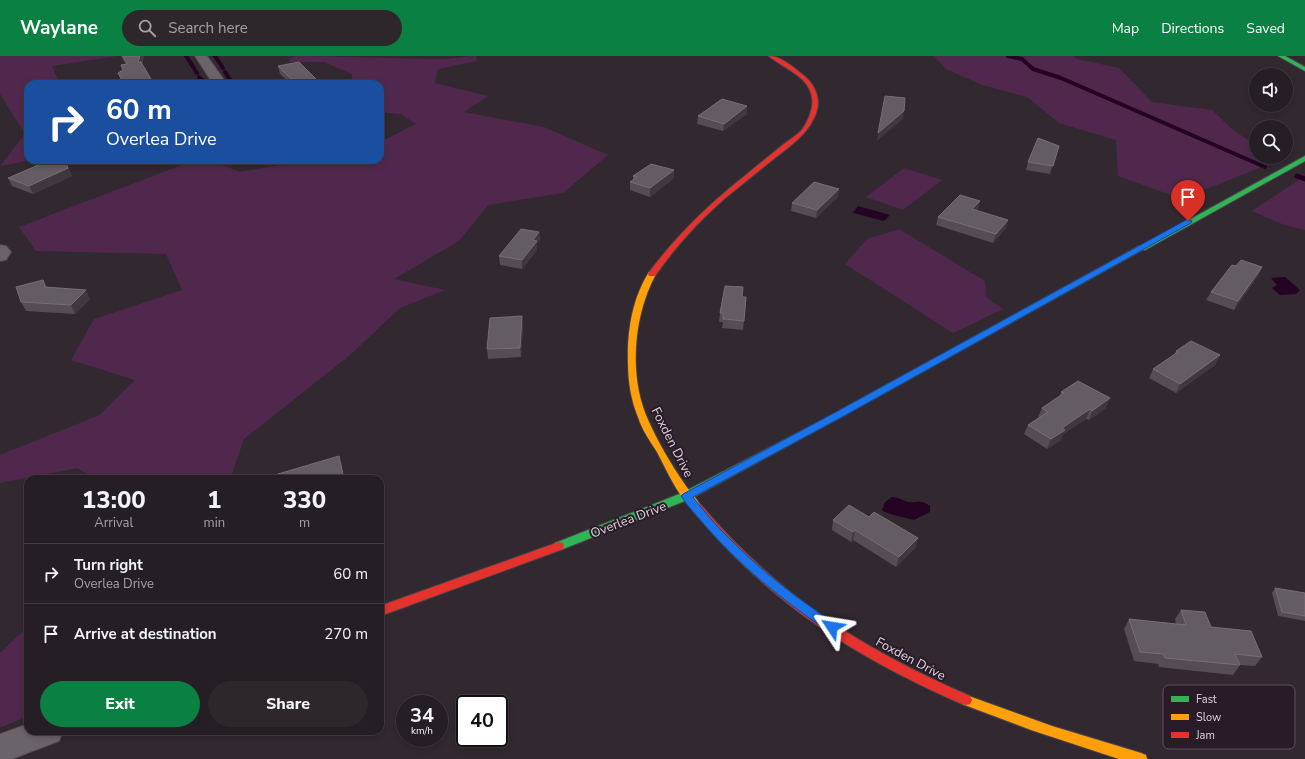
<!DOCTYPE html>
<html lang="en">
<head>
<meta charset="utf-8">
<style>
	:root { --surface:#251e24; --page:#2d272c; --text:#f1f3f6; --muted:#a3a2a6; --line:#423c41; --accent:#0b8043 }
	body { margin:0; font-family:"Nunito Sans",sans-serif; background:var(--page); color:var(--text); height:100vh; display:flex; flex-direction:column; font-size:15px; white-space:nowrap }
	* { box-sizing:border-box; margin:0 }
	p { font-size:13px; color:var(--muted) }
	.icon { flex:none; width:22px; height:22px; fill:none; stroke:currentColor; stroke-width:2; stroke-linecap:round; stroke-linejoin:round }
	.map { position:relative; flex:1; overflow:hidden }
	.panel { position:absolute; left:24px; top:419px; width:360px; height:260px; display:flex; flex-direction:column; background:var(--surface); border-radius:12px; box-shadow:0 2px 6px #0003,0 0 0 1px var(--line) }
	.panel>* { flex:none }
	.hud { position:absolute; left:24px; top:24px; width:360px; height:84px; border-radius:12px; box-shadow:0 2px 6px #0003,0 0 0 1px var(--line); background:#1a4fa0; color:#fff; overflow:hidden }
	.tools { position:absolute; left:1249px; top:12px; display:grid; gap:8px }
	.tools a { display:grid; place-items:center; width:44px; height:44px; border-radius:50%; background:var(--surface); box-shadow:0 2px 6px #0003,0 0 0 1px var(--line); font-size:20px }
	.speed { position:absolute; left:396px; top:639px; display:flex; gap:8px; font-size:20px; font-weight:700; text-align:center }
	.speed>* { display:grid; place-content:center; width:52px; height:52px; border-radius:50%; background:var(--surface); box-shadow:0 2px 6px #0003,0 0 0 1px var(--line); line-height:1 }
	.speed small { font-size:10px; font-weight:400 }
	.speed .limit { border:2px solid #111; border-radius:6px; background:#fff; color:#111 }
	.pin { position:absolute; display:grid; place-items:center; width:34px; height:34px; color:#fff; margin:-41px -17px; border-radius:50% 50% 50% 0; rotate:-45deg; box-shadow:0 0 4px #0007 }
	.pin .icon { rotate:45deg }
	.me { position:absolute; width:44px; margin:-22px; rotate:303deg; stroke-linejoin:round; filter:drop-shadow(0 0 3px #0008) }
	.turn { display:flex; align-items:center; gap:14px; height:84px; padding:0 16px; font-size:18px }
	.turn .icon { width:52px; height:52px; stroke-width:2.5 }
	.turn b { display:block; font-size:28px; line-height:34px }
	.eta { display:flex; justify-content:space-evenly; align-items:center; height:68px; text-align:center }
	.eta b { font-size:24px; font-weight:800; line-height:28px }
	.action { display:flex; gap:8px; margin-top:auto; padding:8px 16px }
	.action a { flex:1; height:46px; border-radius:24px; background:var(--accent); color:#fff; font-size:16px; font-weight:800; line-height:46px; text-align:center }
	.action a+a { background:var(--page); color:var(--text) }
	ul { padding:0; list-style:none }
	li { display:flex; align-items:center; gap:12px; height:60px; padding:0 16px; border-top:1px solid var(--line) }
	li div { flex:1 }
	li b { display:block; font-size:15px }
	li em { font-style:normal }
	header { display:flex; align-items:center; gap:24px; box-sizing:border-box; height:56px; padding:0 20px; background:var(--accent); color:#fff }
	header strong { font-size:19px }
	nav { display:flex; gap:22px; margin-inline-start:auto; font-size:14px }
	.search { width:280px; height:36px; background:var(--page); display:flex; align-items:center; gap:10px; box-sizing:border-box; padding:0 14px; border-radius:22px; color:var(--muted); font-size:15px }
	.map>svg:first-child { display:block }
</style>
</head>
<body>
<header>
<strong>Waylane</strong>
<div class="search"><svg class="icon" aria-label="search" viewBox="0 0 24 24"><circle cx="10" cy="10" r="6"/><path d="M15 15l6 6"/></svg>Search here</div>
<nav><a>Map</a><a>Directions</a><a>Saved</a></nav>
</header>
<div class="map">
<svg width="1305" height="703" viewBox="0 0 1305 703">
	<rect width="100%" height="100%" fill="#312830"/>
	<path fill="#51284d" d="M 0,0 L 117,0 L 52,10 L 60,28 L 28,28 L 28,104 L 33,104 L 0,110 L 25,78 L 0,38 Z
		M 296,0 C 345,0 394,3 443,3 C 454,3 465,0 476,0 L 477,5 L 438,13 L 435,27 L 488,40 L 464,56 L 544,71 L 608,99 L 563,137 L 488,149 L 459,185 L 394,223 L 445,234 L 400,252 L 349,300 L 244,383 L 230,423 L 93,423 L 78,412 L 0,427 L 0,399 L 100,359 L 135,324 L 71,304 L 94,263 L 182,234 L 166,198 L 36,195 L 19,171 L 195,104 L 210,104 L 240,116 L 310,104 L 380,104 L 380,86 L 416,68 L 401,58 L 380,56 L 380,28 L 352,28 L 352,18 L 324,6 L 289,6 L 290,2 Z
		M 934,0 L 1074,0 L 1077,3 L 1119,12 L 1152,46 L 1212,54 L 1233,74 L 1256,89 L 1256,101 L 1274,101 L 1279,104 L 1182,143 L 1118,120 L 1116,84 L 1059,67 L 1027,41 L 982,29 L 946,13 Z
		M 904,112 L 942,124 L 903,154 L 866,141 Z
		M 1305,120 L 1305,174 L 1282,168 L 1252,155 Z
		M 899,173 L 985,225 L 986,241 L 1003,253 L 953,277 L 845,208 L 867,183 Z
		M 28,570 L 28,660 L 0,672 L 0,597 Z"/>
	<path fill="#240422" d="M 858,150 L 890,159 L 884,165 L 853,157 Z
		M 1285,221 L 1300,234 L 1296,238 L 1280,239 L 1272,232 L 1277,229 L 1271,222 Z
		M 892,441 C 898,441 902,444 908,446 C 917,448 919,442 930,450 L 930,456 L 914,464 C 907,462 886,458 882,454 L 885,446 Z"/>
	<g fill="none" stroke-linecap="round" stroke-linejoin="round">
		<path stroke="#240422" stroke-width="4" d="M 186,0 L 197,17
			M 215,0 L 223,12
			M 1008,0 L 1022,3 L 1033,13 L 1061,22 L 1265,111
			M 225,16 L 233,28
			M 199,21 L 205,28"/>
		<path stroke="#240422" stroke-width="5" d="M 1297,120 L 1305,123"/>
		<g stroke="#4c444b" stroke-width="2">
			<path id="street" d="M 195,0 L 207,0 L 227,28 L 213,28 Z
				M 0,189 L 6,190 L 11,196 L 6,204 L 0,205 Z
				M 28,668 L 28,675 L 63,675 L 59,685 L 12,703 L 0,703 L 0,678 Z"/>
		</g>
		<g stroke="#4c444b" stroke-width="2">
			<path id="fast" d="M 1278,0 L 1285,0 L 1305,11 L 1305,15 Z
				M 1305,100 L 1305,105 L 1145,194 L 1142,194 L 1138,192 Z
				M 842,354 L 847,357 L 845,359 L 690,443 L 563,493 L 559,494 L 555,493 L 554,490 L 555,487 L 682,437 Z"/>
		</g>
		<g stroke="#4c444b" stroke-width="2">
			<path id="slow" d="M 649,216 L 652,216 L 656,218 C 633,260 628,322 649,366 C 659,388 672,410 686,430 C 691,437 698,444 702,452 L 701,455 C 697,456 695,456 692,453 C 677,438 667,415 657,396 C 650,385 642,374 638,361 C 631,344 628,325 628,307 C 627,276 632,243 649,216 Z
				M 966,639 L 1052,670 L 1141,697 L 1146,699 L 1147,703 L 1119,703 L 1031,674 L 962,648 L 960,644 L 962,640 Z"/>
		</g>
		<g stroke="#4c444b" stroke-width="2">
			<path id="jam" d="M 769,0 C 781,0 794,12 803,19 C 817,30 822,46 814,62 C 805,81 787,92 771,105 C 756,117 740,130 724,143 C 698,166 675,191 655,220 L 649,220 L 648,218 C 676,180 709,148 746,119 C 759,108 772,98 784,88 C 789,84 796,80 801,75 C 808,66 814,52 812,41 C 809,20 783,12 769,0 Z
				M 1139,190 L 1142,190 L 1146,192 L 845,359 L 839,359 L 837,357 L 839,355 Z
				M 697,448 L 701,449 C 777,539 863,594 970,640 L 972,644 L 970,648 L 966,649 L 962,648 C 854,601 769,546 693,455 L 692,452 L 693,449 Z
				M 559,486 L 563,487 L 564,490 L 563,493 L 380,560 L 380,550 Z"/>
		</g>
		<use href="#street" fill="#6a6369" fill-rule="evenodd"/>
		<use href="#fast" fill="#30b455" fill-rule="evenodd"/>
		<use href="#slow" fill="#ff9f0a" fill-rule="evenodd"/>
		<use href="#jam" fill="#e5322d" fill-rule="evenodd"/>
	</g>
	<path fill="#544d53" d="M 121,0 L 144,0 L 142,8 L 154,28 L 123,28 L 118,17 L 123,14 L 121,9 L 126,8 Z
		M 278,10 L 317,24 L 318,28 L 291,28 L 280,18 Z
		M 747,50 L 747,58 L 723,75 L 697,68 L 698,60 Z
		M 1059,90 L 1050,118 L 1026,114 L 1028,106 Z
		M 65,104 L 72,120 L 33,138 L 12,130 L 8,122 Z
		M 674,114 L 674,122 L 650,141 L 630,134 L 630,126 L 633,124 L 633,120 Z
		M 838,141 L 816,162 L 791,155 L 792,147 Z
		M 978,154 L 977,155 L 1008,164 L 1005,173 L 993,187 L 936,169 L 938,161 Z
		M 539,176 L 540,184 L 537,188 L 537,194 L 522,213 L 500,209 L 499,200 Z
		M 1236,210 L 1262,211 L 1258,220 L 1234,254 L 1206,244 L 1211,236 Z
		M 43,224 L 47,231 L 90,243 L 75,258 L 26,255 L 21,246 Z
		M 742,241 L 746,241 L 743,274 L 722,272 L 723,266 L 719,266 L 720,257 Z
		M 523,269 L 521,301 L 488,303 L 487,293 Z
		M 1176,295 L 1220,299 L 1215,309 L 1176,337 L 1149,322 L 1153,313 L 1174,299 Z
		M 1061,336 L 1106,352 L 1089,364 L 1086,363 L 1063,378 L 1061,384 L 1047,393 L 1024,378 L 1028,369 L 1039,361 L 1038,361 L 1042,352 L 1060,340 Z
		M 869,461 L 918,482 L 915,492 L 896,511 L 853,484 L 851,486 L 832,474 L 833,464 Z
		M 1275,532 L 1305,537 L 1305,565 L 1278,560 L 1272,537 Z
		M 1181,554 L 1211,571 L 1262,601 L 1255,610 L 1240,609 L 1233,619 L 1159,611 L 1158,608 L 1134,605 L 1124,573 L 1129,563 L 1176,568 L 1175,563 Z"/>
	<path fill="#40383f" d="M 140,0 L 144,0 L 141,13 L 138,6 Z
		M 317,24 L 318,28 L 299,28 Z
		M 747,50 L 747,58 L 723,75 L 724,68 Z
		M 904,55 L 903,63 L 877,85 L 878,77 Z
		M 68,112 L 72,120 L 33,138 L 29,130 Z
		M 674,114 L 674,122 L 650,141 L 650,132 Z
		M 839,133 L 838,141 L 816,162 L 817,154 Z
		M 980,145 L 978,154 L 970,162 L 972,153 Z
		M 1008,164 L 1005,173 L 993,187 L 996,178 Z
		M 539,176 L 540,184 L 537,188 L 537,194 L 522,213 L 522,204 L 533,184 Z
		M 1262,211 L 1258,220 L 1234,254 L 1238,245 Z
		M 86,234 L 90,243 L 75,258 L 71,249 Z
		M 522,260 L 523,269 L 521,301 L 520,292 Z
		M 1220,299 L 1215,309 L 1176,337 L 1180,328 Z
		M 1110,342 L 1106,352 L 1089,364 L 1092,355 Z
		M 1090,353 L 1086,363 L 1063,378 L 1061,384 L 1047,393 L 1051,383 L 1062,372 Z
		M 855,474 L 853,484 L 851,486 L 853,476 Z
		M 918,482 L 915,492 L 896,511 L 899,501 Z"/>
	<path fill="#635c62" stroke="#776e75" d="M 123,0 L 140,0 L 138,6 L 141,6 L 154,28 L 124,28 L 118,17 L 123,14 L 121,9 L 127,8 Z
		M 299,6 L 317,24 L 299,28 L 296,28 L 278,10 Z
		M 885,40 L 905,42 L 904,55 L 878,77 Z
		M 722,43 L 747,50 L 724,68 L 698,60 Z
		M 1038,82 L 1059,90 L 1053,110 L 1028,106 Z
		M 50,104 L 65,104 L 68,112 L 29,130 L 8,122 Z
		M 651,108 L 674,114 L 650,132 L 630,126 L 637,121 L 633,120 Z
		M 814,126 L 839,133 L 817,154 L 792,147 Z
		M 960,139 L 980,145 L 972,153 L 1008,164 L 996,178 L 938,161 Z
		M 521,173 L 539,176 L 533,184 L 537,185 L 522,204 L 499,200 Z
		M 1241,204 L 1262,211 L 1238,245 L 1211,236 L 1232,209 L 1236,210 Z
		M 43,224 L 45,231 L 86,234 L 71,249 L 21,246 L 16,231 Z
		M 725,230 L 743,231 L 742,241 L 746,241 L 744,265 L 723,263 L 723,257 L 720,257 Z
		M 522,260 L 520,292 L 487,293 L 490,262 Z
		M 1191,285 L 1220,299 L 1180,328 L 1153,313 L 1178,296 L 1176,295 Z
		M 1078,325 L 1110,342 L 1092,355 L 1090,353 L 1062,372 L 1065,374 L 1051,383 L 1028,369 L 1048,356 L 1042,352 L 1064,337 L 1061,336 Z
		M 339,400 L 344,423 L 279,423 L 278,418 Z
		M 849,449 L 869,461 L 874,456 L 918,482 L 899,501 L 855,474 L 853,476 L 833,464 Z
		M 1275,532 L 1305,537 L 1305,560 L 1282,556 Z
		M 1181,554 L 1205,556 L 1211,571 L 1251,575 L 1262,601 L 1235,598 L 1240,609 L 1165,602 L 1163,598 L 1140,596 L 1129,563 L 1186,569 Z"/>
	<path fill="#1a73e8" stroke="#114b97" d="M 1188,163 L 1192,165 L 1191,167 L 842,361 L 693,441 C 704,455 715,469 728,481 C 760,514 797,543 836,568 L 838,571 L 836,575 L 832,576 L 828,575 C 782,544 739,509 703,467 C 696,458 687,450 681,440 L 683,438 L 836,356 Z"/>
	<g text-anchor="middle" stroke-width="4" stroke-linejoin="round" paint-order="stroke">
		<g font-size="13" fill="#dfd4dd" stroke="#2a1b29">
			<text transform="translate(673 386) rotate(63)" y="5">Foxden Drive</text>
			<text transform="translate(628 463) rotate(-21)" y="5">Overlea Drive</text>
			<text transform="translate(911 602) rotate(28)" y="5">Foxden Drive</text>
		</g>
	</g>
	<rect x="1163" y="629" width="132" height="64" rx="6" fill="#2a1b29" stroke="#60525f" stroke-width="1"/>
	<rect x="1171" y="640" width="18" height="6" fill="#30b455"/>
	<rect x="1171" y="658" width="18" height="6" fill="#ff9f0a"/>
	<rect x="1171" y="676" width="18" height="6" fill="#e5322d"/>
	<g font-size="11" fill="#dfd4dd">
		<text x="1196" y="647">Fast</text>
		<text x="1196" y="665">Slow</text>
		<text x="1196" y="683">Jam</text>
	</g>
</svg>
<div class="tools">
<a><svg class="icon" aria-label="sound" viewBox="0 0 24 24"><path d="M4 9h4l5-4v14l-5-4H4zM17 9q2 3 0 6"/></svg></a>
<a><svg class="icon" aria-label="search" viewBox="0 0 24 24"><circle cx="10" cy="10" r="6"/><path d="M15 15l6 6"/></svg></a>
</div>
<div class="speed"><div>34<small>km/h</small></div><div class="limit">40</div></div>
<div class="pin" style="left:1188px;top:165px;background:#d93025"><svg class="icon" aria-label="arrive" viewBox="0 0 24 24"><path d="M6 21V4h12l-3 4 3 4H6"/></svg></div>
<svg class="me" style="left:832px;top:571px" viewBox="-20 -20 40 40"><path d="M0-17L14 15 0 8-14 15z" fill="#1a73e8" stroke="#fff" stroke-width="4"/></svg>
<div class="hud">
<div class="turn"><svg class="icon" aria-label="right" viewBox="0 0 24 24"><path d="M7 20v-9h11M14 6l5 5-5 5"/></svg><div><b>60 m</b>Overlea Drive</div></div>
</div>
<section class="panel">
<div class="eta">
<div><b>13:00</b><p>Arrival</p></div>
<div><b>1</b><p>min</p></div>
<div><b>330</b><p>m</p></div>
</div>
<ul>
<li><svg class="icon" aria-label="right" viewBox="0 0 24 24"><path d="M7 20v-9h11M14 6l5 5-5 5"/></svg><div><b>Turn right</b><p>Overlea Drive</p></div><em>60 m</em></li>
<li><svg class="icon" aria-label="arrive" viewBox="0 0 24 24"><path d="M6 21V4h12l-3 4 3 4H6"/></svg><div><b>Arrive at destination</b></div><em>270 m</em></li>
</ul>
<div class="action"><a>Exit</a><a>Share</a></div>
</section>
</div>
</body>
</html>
